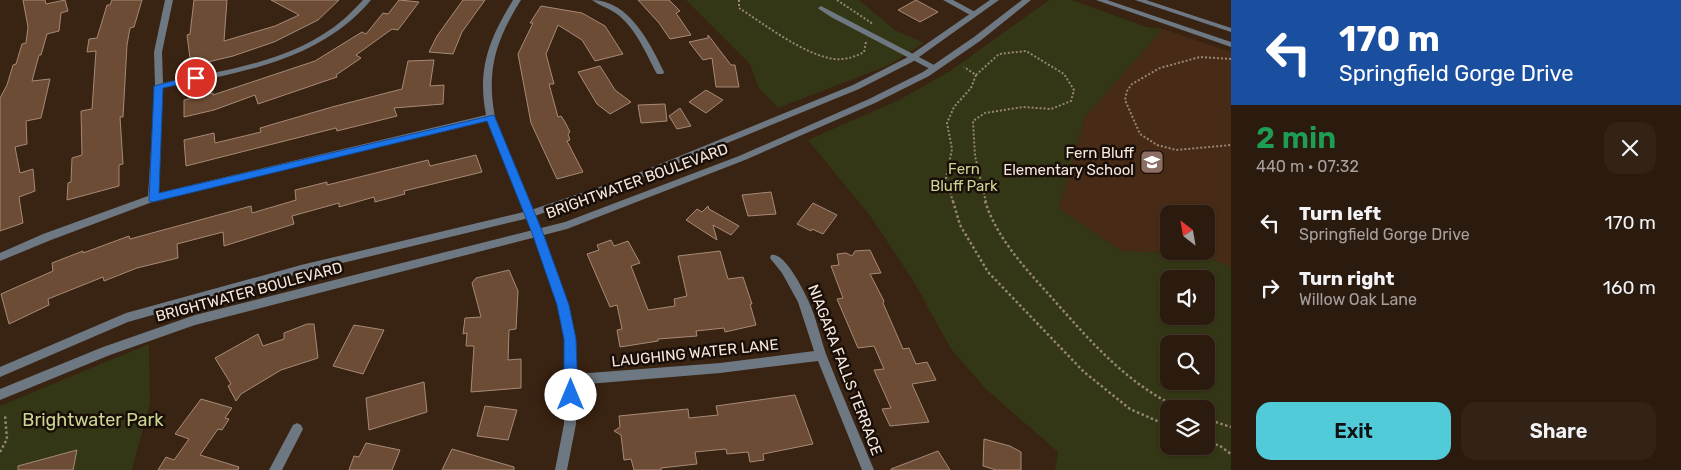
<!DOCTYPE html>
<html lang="en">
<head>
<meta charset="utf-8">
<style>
	:root { --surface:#2b1a0e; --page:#332317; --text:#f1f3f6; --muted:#a6a19e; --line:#47382e; --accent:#52cbd8 }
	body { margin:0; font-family:Rubik,sans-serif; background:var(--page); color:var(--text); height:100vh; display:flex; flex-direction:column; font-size:19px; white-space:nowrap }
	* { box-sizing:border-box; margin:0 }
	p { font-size:16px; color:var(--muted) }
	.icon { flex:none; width:28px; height:28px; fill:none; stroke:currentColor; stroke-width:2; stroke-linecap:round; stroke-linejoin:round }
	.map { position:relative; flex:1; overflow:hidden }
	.panel { display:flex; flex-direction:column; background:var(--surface); width:450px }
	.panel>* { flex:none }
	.banner { background:#1a4fa0; color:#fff; overflow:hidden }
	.needle { width:32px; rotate:329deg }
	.buttons { position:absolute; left:1160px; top:205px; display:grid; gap:10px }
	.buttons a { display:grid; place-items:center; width:55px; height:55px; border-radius:10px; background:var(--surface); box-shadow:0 1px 4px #0004,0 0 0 1px var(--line); font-size:25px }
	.pin { position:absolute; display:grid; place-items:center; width:42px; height:42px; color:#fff; margin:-21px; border:2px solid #fff; border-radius:50%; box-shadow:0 1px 5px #0007 }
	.me { position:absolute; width:55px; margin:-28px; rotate:0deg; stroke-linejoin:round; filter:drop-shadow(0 0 4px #0008) }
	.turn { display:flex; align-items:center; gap:18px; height:105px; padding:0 25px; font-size:22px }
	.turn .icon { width:65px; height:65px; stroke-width:2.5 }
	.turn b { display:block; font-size:35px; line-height:42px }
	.round { display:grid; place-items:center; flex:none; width:52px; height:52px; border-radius:15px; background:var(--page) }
	.overview { display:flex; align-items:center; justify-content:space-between; height:85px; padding:0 25px }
	h1 { font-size:30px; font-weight:600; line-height:38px; color:#1e9e55 }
	.primary-button { display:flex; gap:10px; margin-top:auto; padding:10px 25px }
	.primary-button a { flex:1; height:58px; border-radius:15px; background:var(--accent); color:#111; font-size:20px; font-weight:600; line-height:58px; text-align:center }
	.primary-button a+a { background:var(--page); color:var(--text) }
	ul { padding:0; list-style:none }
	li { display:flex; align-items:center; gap:15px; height:65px; padding:0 25px }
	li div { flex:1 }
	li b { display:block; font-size:19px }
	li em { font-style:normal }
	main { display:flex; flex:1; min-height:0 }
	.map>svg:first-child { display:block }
</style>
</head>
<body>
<main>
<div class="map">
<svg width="1231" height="470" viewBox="0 0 1231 470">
	<rect width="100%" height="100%" fill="#392312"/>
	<path fill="#472b16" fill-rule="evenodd" d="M 1163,29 L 1231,52 L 1231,266 L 1196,254 L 1121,251 L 1059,208 L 1085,117 ZM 1169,214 L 1206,214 L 1206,251 L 1169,251 Z"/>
	<path fill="#333715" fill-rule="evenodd" d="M 686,0 L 859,0 L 895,30 L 924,43 L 889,65 L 778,108 L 758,87 L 750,64 Z
		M 1049,0 L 1072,0 L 1146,27 L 1163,29 L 1085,117 L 1059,208 L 1121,251 L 1196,254 L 1231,266 L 1231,470 L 1055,470 L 1058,452 L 986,389 L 951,349 L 914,282 L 871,217 L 808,140 L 901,99 L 950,71 ZM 1169,279 L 1206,279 L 1206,316 L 1169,316 ZM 1169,344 L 1206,344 L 1206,381 L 1169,381 ZM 1169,409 L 1206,409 L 1206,446 L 1169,446 Z
		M 149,344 L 150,403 L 132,470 L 0,470 L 0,406 Z"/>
	<path fill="#6d4c35" stroke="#a68a77" d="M 23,0 L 45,0 L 46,4 L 65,0 L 68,11 L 61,13 L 59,31 L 47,34 L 41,55 L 39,55 L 32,81 L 50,79 L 41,118 L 26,121 L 27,144 L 15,147 L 20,173 L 33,169 L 35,191 L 19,197 L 23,223 L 0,231 L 0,98 L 7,85 L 13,65 L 16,64 L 22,44 L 26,43 L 28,27 Z
		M 112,0 L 142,0 L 134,27 L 130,28 L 127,45 L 123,117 L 120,117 L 123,164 L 119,165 L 119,186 L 67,200 L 68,183 L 71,182 L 72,158 L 82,155 L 81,111 L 92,109 L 96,51 L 87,52 L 89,39 L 97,38 L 107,5 L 110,5 Z
		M 194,0 L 227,0 L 224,41 L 275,26 L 299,15 L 271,0 L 339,0 L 318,20 L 274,42 L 233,56 L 191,66 L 187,35 L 190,34 Z
		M 399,0 L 419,2 L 398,30 L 392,29 L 356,55 L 361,58 L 336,75 L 337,77 L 258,104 L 255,95 L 214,110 L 184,117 L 184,100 L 213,93 L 213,95 L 315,61 L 362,32 L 366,34 L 383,13 L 388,14 Z
		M 463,0 L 485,0 L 462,32 L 453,54 L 429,52 L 437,36 Z
		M 638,0 L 669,0 L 680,11 L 676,13 L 691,35 L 670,39 L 659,23 Z
		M 916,0 L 938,12 L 920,22 L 898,10 Z
		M 541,6 L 582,13 L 605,26 L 623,54 L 595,61 L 582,40 L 558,25 L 546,54 L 554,84 L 549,84 L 558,117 L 561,116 L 565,122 L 570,132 L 568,134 L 570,140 L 567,141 L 583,172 L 557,179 L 531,123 L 518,54 L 533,23 L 530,23 Z
		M 708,35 L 731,65 L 735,65 L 739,87 L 716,87 L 712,58 L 703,60 L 689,42 L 708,38 Z
		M 434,60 L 430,86 L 444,85 L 443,104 L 394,108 L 397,116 L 337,131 L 336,128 L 186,166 L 184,140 L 214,133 L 215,143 L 261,132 L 260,128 L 332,107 L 402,89 L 408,61 Z
		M 600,66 L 615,90 L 631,102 L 610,114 L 597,104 L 578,72 Z
		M 706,90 L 723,100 L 706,113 L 689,102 Z
		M 665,104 L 667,121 L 641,123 L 638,105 Z
		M 680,108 L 691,126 L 677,129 L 669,116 Z
		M 476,155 L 482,172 L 404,191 L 405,194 L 375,202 L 374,197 L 339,207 L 339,203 L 292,216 L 294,224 L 224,246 L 223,232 L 177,244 L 178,258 L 137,268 L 104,281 L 103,277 L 48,299 L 49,305 L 9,324 L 1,294 L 53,271 L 52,263 L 83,251 L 83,253 L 129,236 L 130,239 L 251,206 L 252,213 L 296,200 L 295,190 L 327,182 L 327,185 L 428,160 L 430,166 Z
		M 771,192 L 776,214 L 748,216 L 742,195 Z
		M 813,203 L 837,215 L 823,234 L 812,229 L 811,231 L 797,224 Z
		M 708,206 L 709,209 L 739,226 L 731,235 L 713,225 L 717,240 L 686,220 L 697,209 L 702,212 Z
		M 611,240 L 614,246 L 628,241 L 640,263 L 631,266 L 648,310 L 675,306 L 674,299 L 687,296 L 678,256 L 720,251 L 728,279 L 743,277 L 752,304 L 750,304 L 756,325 L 725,332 L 724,328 L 696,331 L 697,336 L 658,339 L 658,341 L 620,347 L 617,330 L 622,329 L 617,305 L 610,307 L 587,254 L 599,250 L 597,245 Z
		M 870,250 L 881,273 L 870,274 L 884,301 L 883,303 L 903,349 L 909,348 L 916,364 L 927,362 L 936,380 L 912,384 L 929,422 L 890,426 L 882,409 L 891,408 L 874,370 L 884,369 L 874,346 L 858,348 L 837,299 L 843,298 L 831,266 L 839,265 L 837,254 L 846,253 L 852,256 L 855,251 Z
		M 509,270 L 518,291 L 516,329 L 509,330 L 508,360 L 521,359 L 521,388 L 471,392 L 474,346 L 466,346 L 467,333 L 463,334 L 465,318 L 481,317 L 472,283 L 476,278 Z
		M 307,324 L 314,324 L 318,358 L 281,370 L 241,394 L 236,401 L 228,386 L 231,384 L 215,358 L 258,334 L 263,346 L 284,339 L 284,333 Z
		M 354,325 L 384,330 L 363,374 L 333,366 Z
		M 424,382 L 427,412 L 369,430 L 366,398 Z
		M 795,395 L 813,444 L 763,454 L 764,460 L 750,462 L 748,452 L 727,454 L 726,449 L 695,452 L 697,464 L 661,468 L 661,470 L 634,470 L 631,459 L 624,460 L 621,435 L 614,431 L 620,427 L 619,416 L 688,409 L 689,418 L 718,415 L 716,406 Z
		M 201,399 L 232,408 L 225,418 L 229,419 L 222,430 L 218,429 L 200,455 L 239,467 L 238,470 L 158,470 L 166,457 L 174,460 L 189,439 L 175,434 Z
		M 485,406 L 517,410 L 508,440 L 477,436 Z
		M 984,439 L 1010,446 L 1021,452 L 1021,470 L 996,470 L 983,466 Z
		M 366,443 L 400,450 L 392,470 L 349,470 L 354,456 L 359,457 Z
		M 452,449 L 514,467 L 514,470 L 442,470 Z
		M 77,450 L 73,470 L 18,470 L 18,466 Z
		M 938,451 L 950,470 L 891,470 L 891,469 Z"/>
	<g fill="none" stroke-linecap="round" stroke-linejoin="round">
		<path stroke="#988578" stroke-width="2" stroke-dasharray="2 2" stroke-linecap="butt" d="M 739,0 L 739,8 C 764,24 804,55 834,59 C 845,60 855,57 864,52 L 866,42
			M 837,0 L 873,24
			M 1231,59 L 1200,57 L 1160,68 L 1132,84 L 1127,91 L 1125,100 L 1140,134 L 1157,145 L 1176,150 L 1231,145
			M 976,75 L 999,54 L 1026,51 L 1064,74 L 1074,90 L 1071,101 L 1051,109 L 1023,107 L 985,113 L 973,121 L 975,156 L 986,202
			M 953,202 L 946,178 L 952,149 L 947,123 L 954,107 L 971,88 L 976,75 L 964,67"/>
		<path stroke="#988578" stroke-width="2.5" stroke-dasharray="2.5 2.5" stroke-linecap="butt" d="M 953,201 L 960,225 L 988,272 L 1084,372 L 1130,409 L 1169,426
			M 985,201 C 997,239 1026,269 1052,298 C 1091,342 1127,384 1181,409
			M 1206,419 L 1231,427
			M 1206,441 L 1220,446 L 1231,454
			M 0,452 L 7,439 L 5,415"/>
		<path fill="#6d7882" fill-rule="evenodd" d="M 821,6 L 936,66 L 938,68 L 934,70 L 932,70 L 831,17 L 819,9 L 818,8 Z"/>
		<path fill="#6d7882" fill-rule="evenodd" d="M 165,0 L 173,0 L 162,52 L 163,83 C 225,70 294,62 344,19 C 351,13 357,6 363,0 L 371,0 C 319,62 237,73 163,88 L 158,193 L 486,115 C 477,69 489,39 513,0 L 521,0 C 496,40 486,70 495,117 L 558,274 L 568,305 L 576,339 L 576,374 L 720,363 L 814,351 L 798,302 L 782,273 L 770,258 L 771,255 C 784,251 803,289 808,300 C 816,317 820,336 826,354 C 841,393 858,431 874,470 L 862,470 L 818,361 L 720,373 L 576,385 L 576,424 L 567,470 L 555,470 L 564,424 L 564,339 L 558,305 L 548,274 L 488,121 L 155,201 L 51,240 L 0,261 L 0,253 L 43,234 L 148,196 L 155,86 L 154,52 Z
			M 592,0 C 629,0 650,43 664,72 L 663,74 L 657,74 C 645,52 637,30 617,14 C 609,8 600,6 592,0 Z
			M 943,0 L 953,0 L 979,14 L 975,16 L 972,16 Z
			M 297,423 L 301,425 L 303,429 L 282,470 L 269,470 L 293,425 Z"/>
		<path fill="#6d7882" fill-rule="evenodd" d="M 990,0 L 999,0 L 912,62 L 859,89 L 632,182 L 529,218 L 301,273 L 128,322 L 0,377 L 0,367 L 126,313 L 301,265 L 528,211 L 626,178 L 853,85 L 906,58 Z
			M 1022,0 L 1031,0 L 980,41 L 929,76 L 875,103 L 745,160 L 567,229 L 195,325 L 110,355 L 0,400 L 0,389 L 103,347 L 195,315 L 565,222 L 739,156 L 869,99 L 923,72 L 974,37 Z
			M 1096,0 L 1107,0 L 1231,42 L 1231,47 Z
			M 1135,0 L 1146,0 L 1231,28 L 1231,32 Z"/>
	</g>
	<path fill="#1a73e8" stroke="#114b97" d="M 196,75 L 200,78 L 199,80 L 163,88 L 159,193 L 494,115 L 543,233 L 569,305 L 576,339 L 578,395 L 576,399 L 571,401 L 566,399 L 564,395 L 564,339 L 557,305 L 532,233 L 487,121 L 153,202 L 149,201 L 154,86 Z"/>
	<defs>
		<g id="school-square" transform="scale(1.25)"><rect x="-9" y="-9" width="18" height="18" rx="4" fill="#8d6e63" stroke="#190f08"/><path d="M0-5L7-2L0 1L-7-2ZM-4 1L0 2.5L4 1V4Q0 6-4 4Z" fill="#fff"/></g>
	</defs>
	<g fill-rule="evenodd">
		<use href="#school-square" x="1152" y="162"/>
	</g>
	<g text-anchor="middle" stroke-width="5" stroke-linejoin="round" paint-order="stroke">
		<g font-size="15" fill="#f6e7dd" stroke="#190f08" text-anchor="end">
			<text x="1134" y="158">Fern Bluff<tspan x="1134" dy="17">Elementary School</tspan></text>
		</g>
		<g font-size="15" fill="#ccd694" stroke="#190f08">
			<text x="964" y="174">Fern<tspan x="964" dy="17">Bluff Park</tspan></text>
		</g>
		<g font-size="15" fill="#f6e7dd" stroke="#190f08">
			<text transform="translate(637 181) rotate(-20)" y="5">BRIGHTWATER BOULEVARD</text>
			<text transform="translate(249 292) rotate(-15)" y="5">BRIGHTWATER BOULEVARD</text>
			<text transform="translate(695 353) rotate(-6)" y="5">LAUGHING WATER LANE</text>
			<text transform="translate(845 370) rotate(69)" y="5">NIAGARA FALLS TERRACE</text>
		</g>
		<g font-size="18" fill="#ccd694" stroke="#190f08">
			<text x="93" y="426">Brightwater Park</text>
		</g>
	</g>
</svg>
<div class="buttons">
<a><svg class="needle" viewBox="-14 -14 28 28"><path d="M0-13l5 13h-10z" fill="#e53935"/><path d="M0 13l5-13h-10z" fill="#a6a19e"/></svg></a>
<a><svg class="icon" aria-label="sound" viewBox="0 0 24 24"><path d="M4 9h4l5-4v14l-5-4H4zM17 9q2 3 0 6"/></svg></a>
<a><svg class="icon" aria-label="search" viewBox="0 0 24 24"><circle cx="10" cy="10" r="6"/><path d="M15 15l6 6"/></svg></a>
<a><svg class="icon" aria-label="layers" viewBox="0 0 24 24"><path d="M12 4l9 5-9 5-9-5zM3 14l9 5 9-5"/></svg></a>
</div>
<div class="pin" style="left:196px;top:78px;background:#d93025"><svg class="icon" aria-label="arrive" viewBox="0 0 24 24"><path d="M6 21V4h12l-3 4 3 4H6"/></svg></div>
<svg class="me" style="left:571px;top:395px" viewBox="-20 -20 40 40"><circle r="19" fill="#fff"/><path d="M0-13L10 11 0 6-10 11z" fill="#1a73e8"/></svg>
</div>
<section class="panel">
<div class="banner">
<div class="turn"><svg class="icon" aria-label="left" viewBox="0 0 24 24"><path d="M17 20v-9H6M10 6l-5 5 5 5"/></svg><div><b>170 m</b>Springfield Gorge Drive</div></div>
</div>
<div class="overview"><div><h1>2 min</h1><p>440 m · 07:32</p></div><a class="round"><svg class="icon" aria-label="close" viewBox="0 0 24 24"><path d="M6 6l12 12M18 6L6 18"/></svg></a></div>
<ul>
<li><svg class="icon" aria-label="left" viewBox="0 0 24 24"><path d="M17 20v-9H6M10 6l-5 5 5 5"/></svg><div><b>Turn left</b><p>Springfield Gorge Drive</p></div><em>170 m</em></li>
<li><svg class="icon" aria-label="right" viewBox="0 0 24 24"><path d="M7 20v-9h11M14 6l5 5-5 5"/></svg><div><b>Turn right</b><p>Willow Oak Lane</p></div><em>160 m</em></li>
</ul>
<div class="primary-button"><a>Exit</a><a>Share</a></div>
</section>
</main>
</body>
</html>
